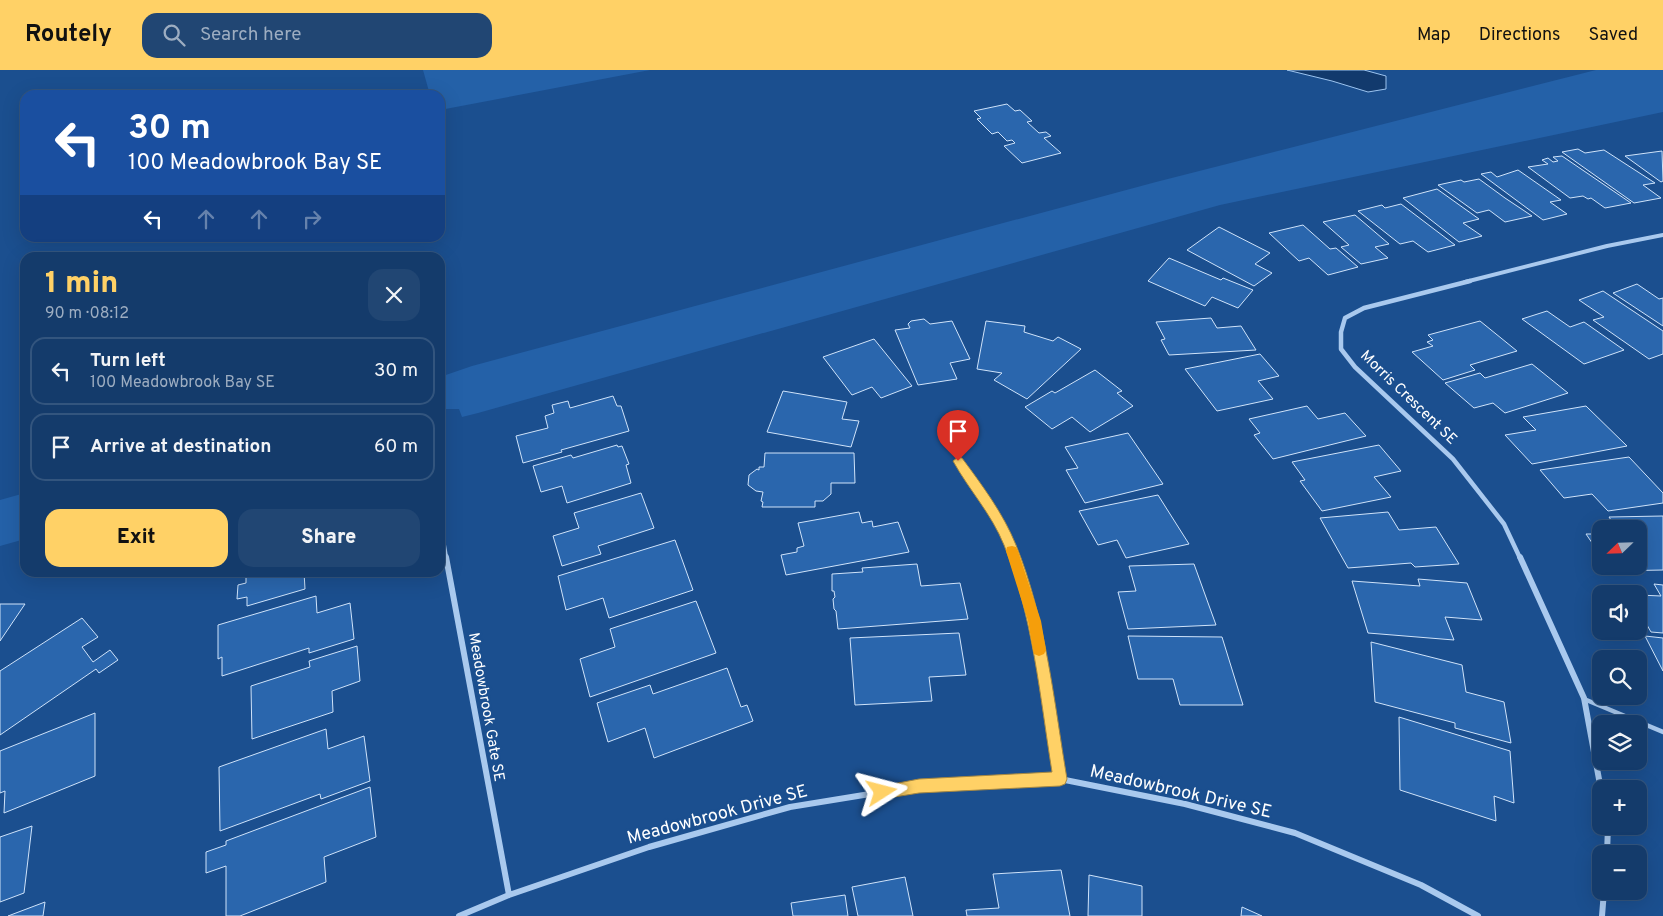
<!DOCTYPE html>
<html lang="en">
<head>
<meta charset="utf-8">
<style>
	:root { --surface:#143b6b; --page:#214673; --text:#f1f3f6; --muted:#9dadc1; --line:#33557e; --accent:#ffd166 }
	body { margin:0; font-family:Overpass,sans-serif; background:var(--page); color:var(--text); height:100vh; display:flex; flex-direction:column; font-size:19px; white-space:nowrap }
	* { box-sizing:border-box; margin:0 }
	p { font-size:16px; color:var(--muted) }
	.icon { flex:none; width:28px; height:28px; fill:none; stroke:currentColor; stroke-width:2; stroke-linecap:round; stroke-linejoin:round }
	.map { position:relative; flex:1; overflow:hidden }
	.details { position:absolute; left:20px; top:182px; width:425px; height:325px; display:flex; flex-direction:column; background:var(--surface); border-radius:15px; box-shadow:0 5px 20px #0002,0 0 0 1px var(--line) }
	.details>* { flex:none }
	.top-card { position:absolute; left:20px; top:20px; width:425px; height:152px; border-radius:15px; box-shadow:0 5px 20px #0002,0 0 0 1px var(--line); background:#1a4fa0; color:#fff; overflow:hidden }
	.needle { width:32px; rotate:247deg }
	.controls { position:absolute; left:1592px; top:450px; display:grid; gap:10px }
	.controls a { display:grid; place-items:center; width:55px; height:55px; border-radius:10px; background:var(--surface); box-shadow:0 5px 20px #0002,0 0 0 1px var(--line); font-size:25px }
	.pin { position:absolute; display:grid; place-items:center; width:42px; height:42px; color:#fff; margin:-51px -21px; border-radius:50% 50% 50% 0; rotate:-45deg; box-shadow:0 0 5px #0007 }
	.pin .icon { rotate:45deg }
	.me { position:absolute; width:55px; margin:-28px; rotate:81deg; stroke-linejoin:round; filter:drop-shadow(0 0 4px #0008) }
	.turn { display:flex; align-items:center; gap:18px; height:105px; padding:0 25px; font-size:22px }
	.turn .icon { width:65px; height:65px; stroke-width:2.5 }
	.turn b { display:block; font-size:35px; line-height:42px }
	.lanes { display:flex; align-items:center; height:48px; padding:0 25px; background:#0003; justify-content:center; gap:25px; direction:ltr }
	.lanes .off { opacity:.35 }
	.round { display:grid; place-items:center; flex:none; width:52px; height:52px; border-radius:15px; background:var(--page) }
	.overview { display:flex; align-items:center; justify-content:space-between; height:85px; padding:0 25px }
	h1 { font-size:30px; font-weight:800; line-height:38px; color:var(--accent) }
	.primary-button { display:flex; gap:10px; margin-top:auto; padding:10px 25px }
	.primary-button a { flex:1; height:58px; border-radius:15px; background:var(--accent); color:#111; font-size:20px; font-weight:800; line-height:58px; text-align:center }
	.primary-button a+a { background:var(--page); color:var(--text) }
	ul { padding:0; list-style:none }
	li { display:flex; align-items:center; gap:15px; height:68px; margin:0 10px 8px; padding:0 15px; border:2px solid var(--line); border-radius:15px }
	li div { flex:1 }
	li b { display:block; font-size:19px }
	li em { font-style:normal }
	header { display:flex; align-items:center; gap:30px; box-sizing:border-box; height:70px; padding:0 25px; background:var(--accent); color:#111 }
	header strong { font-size:24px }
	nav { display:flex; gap:28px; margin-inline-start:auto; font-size:18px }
	.search { width:350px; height:45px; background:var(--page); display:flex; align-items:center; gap:12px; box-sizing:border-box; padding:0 18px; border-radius:15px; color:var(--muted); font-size:19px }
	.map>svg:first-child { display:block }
</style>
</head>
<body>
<header>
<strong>Routely</strong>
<div class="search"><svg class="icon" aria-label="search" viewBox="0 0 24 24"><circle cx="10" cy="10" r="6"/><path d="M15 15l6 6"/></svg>Search here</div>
<nav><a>Map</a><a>Directions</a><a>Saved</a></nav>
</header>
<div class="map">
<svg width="1663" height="846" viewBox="0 0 1663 846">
	<rect width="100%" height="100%" fill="#1b4f8f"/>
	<path fill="#2461a8" d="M 423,0 L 650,0 L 440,40 L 440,25 L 430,25 Z
		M 1596,0 L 1663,0 L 1663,42 L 1220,135 L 478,343 L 462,347 L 459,339 L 440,339 L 440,307 L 472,296 L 1156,112 Z
		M 25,423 L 25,469 L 0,476 L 0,430 Z"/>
	<path fill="#123a6d" stroke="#9cc4f0" d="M 1287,0 L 1364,0 L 1386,6 L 1386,19 L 1368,22 L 1332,11 Z"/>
	<path fill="#2a66ad" stroke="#cfe3fa" d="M 1007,34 L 1015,41 L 1020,40 L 1032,51 L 1027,52 L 1039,63 L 1046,62 L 1051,66 L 1044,68 L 1061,83 L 1022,93 L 1004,76 L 1015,73 L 1012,70 L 1007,71 L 998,62 L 992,64 L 977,49 L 981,48 L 974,41 Z
		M 1578,79 L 1585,83 L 1604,80 L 1655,113 L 1643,115 L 1661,128 L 1634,133 L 1562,82 Z
		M 1662,81 L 1663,111 L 1661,112 L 1625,86 Z
		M 1562,86 L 1631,133 L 1605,138 L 1591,128 L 1588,129 L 1583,126 L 1570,128 L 1528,97 L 1548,94 L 1542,90 L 1548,88 L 1553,92 L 1558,91 L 1553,87 Z
		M 1518,100 L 1561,130 L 1550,132 L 1567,144 L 1543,150 L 1481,104 L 1491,102 L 1497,107 Z
		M 1479,109 L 1505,128 L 1532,146 L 1505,152 L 1489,140 L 1477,143 L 1438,115 L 1461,110 L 1464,112 Z
		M 1437,119 L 1479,149 L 1463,153 L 1482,166 L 1459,172 L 1403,128 Z
		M 1401,134 L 1455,175 L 1428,182 L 1413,171 L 1400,174 L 1358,141 L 1382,135 L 1385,138 Z
		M 1355,145 L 1389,174 L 1375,177 L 1388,188 L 1361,194 L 1341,177 L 1349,175 L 1323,152 Z
		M 1303,155 L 1330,179 L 1336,178 L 1358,197 L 1328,205 L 1309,188 L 1299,191 L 1269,163 Z
		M 1219,157 L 1270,183 L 1255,194 L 1272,203 L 1254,216 L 1187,180 Z
		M 1169,188 L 1221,210 L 1223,208 L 1253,220 L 1238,238 L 1212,227 L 1205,236 L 1148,211 Z
		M 1637,214 L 1659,229 L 1663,228 L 1663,256 L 1613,223 Z
		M 1603,221 L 1663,261 L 1663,284 L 1649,289 L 1593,250 L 1604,247 L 1579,230 Z
		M 1547,241 L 1570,257 L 1584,252 L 1624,280 L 1584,294 L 1522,249 Z
		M 1211,248 L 1217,258 L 1241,256 L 1256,280 L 1169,285 L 1161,270 L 1165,269 L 1156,252 Z
		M 924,249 L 930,254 L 952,251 L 970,289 L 950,293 L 957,309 L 918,315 L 895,260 L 910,258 L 908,254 L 911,251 Z
		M 986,251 L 1025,256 L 1024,262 L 1053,271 L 1058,267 L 1081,279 L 1027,329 L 994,310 L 1002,303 L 977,299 Z
		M 1480,251 L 1517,281 L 1470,295 L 1475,300 L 1443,310 L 1412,282 L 1433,276 L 1427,272 L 1433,270 L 1428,265 Z
		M 874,269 L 912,316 L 881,328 L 872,317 L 852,325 L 823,287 Z
		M 1260,284 L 1279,306 L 1258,311 L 1273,329 L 1217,341 L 1185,299 Z
		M 1532,294 L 1568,323 L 1505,343 L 1493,333 L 1474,338 L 1445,313 L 1480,303 L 1485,308 Z
		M 1095,300 L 1122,321 L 1117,323 L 1133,336 L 1090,362 L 1072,347 L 1052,359 L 1025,337 L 1052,321 L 1055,323 Z
		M 783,321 L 847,332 L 842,349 L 859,351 L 851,377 L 767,362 Z
		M 613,326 L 617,336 L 621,336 L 629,361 L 561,380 L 562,382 L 523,393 L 516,366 L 548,358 L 545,346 L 554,343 L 552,335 L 568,331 L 570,338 Z
		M 1307,336 L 1318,349 L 1345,343 L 1366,366 L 1273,389 L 1254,365 L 1260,363 L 1249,349 Z
		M 1586,336 L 1627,376 L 1532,394 L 1505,365 L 1536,360 L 1523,347 Z
		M 1128,363 L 1163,414 L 1085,433 L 1066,400 L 1078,398 L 1065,377 Z
		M 617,375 L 618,377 L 622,376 L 629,394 L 626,395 L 631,413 L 567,433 L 562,416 L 541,422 L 533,396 L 571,385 L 573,388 Z
		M 1379,375 L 1401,401 L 1374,407 L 1391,427 L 1322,441 L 1300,411 L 1305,410 L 1292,392 Z
		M 765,383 L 854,383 L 855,413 L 831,413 L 831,424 L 823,431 L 815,431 L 815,437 L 762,437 L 763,432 L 761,431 L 763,422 L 756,421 L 748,415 L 749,405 L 757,399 L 759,400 L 759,397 L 764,397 Z
		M 1629,387 L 1663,423 L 1663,433 L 1608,441 L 1592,424 L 1564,428 L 1540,400 Z
		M 641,423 L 654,458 L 598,476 L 601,484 L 562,496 L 553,466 L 579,458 L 574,443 Z
		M 1158,425 L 1189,474 L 1126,488 L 1117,470 L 1098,475 L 1079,441 Z
		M 859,442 L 862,453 L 872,451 L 873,457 L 898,452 L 909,482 L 786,505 L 781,485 L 797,482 L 797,478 L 804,476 L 798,453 Z
		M 1388,442 L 1399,460 L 1436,457 L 1459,494 L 1415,497 L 1411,493 L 1348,498 L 1320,448 Z
		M 1663,446 L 1663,500 L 1611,501 L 1608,496 L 1639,496 L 1639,459 L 1617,459 L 1609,447 Z
		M 1586,464 L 1601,464 L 1601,486 Z
		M 675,470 L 693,520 L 609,548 L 603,528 L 566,540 L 558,506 Z
		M 917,494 L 921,516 L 960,513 L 968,549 L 838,559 L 836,541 L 834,539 L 833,529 L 835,527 L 834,521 L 832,521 L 832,504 L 863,502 L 862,498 Z
		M 1194,494 L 1216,555 L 1128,559 L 1118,522 L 1136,521 L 1129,496 Z
		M 246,502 L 304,502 L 305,519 L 247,536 L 247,527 L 237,529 L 238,515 L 246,513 Z
		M 1418,509 L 1467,513 L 1482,550 L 1445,547 L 1454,570 L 1368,563 L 1352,511 L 1420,516 Z
		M 1654,514 L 1663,515 L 1663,563 L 1651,562 L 1639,541 L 1639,525 L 1661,526 Z
		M 316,526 L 317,543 L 350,533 L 354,569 L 309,583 L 309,578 L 222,606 L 222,587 L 218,589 L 218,555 Z
		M 696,531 L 716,583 L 590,627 L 580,589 L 615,577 L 610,559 Z
		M 0,534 L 25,534 L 0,571 Z
		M 82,548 L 98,567 L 82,577 L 93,592 L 110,580 L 118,590 L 99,603 L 96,599 L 0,665 L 0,601 Z
		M 959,563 L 966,605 L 929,607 L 932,631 L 855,635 L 850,568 Z
		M 1128,566 L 1222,567 L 1243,635 L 1180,635 L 1173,609 L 1138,609 Z
		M 1645,566 L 1663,568 L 1663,601 Z
		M 1371,572 L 1462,595 L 1466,622 L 1504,632 L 1511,673 L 1455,658 L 1455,653 L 1375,632 Z
		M 357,576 L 360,611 L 332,621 L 333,642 L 252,669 L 251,616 L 310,597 L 309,591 Z
		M 727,598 L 741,637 L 747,635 L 753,651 L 654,688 L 645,658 L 608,672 L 597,633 L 650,615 L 653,624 Z
		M 95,643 L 95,706 L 4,743 L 5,721 L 0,723 L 0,681 Z
		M 1399,647 L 1510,681 L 1514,733 L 1494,726 L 1496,751 L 1400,720 Z
		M 326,659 L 328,679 L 364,666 L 370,711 L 321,729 L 320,724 L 220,761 L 219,697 Z
		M 370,717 L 376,767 L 324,787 L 326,812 L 240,846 L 226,846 L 226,796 L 206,803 L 206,782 L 226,775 L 226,771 Z
		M 32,756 L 24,823 L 0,832 L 0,767 Z
		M 1061,800 L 1070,846 L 967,846 L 966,840 L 999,838 L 993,804 Z
		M 1089,805 L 1142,816 L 1142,846 L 1088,846 Z
		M 905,807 L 913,846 L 858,846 L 852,817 Z
		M 845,825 L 848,846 L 793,846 L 791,833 Z
		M 45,832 L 43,846 L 8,846 Z
		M 1242,837 L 1262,846 L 1241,846 Z"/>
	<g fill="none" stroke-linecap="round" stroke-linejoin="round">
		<path stroke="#a9c9ee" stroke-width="4.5" d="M 1584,629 L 1663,662"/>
		<path stroke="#a9c9ee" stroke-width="4" d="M 1465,212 L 1607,176 L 1663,165"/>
		<path stroke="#a9c9ee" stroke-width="4.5" d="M 1470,211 L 1364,238 L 1345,248 L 1341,262 L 1341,279 L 1355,297 L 1453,389 L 1504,454 L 1520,488
			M 958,391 L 993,442 L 1015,488
			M 440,453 L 446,488"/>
		<path stroke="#a9c9ee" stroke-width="6" d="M 446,487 L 509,825
			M 1014,487 L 1036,560 L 1060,709
			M 1520,487 L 1584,628 L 1601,720
			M 1607,784 L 1608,756
			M 459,846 L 509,825 L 649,777 L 790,737 L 919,716 L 1060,709 L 1185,734 L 1295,763 L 1421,815 L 1478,846
			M 1602,846 L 1604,821"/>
	</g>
	<path fill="#ffd166" stroke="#a68842" d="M 958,387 L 962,388 C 982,415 1003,443 1016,475 C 1046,549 1054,631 1067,709 L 1065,714 L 1060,716 L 919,723 L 882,729 L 877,727 L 875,722 L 877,717 L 919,709 L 1052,702 C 1040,627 1033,547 1004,475 C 991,443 969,420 953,391 Z"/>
	<path fill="#f59e0b" d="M 1012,476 L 1016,477 L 1018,481 L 1041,551 L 1046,580 L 1044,584 L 1039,586 L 1034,584 L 1033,580 L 1028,551 L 1006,481 L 1007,477 Z"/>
	<g text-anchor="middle" stroke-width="5" stroke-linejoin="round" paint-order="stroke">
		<g font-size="15" fill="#fff" stroke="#1b4f8f">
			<text transform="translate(1409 327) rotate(44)" y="5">Morris Crescent SE</text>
			<text transform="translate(487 637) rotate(80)" y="5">Meadowbrook Gate SE</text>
		</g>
		<g font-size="18" fill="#fff" stroke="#1b4f8f">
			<text transform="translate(1181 721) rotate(13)" y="6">Meadowbrook Drive SE</text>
			<text transform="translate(717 744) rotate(-15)" y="6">Meadowbrook Drive SE</text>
		</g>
	</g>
</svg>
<div class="controls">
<a><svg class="needle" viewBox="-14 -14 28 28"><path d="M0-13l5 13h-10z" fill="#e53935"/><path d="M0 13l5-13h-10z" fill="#9dadc1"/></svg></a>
<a><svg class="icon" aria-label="sound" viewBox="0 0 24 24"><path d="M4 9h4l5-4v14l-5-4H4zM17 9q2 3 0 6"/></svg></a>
<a><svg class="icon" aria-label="search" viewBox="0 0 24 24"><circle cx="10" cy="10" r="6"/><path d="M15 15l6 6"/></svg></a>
<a><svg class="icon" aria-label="layers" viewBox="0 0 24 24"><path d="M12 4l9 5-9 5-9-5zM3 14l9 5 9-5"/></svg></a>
<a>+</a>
<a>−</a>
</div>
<div class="pin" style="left:958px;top:391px;background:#d93025"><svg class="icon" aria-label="arrive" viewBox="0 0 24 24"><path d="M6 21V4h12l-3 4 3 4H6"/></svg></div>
<svg class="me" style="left:882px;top:722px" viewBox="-20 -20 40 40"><path d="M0-17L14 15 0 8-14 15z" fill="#ffd166" stroke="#fff" stroke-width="4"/></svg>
<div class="top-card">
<div class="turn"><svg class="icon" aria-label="left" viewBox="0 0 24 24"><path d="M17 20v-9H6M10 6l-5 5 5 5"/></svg><div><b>30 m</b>100 Meadowbrook Bay SE</div></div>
<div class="lanes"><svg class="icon" aria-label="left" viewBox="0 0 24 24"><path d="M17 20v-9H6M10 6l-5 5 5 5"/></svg><svg class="icon off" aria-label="ahead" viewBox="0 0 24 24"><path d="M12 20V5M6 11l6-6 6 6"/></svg><svg class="icon off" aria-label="ahead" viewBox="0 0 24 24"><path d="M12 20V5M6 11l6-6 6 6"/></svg><svg class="icon off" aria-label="right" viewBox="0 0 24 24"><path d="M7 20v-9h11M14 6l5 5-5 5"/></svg></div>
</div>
<section class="details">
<div class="overview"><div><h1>1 min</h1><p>90 m · 08:12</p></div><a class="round"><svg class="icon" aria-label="close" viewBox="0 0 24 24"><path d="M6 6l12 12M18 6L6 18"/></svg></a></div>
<ul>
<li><svg class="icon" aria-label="left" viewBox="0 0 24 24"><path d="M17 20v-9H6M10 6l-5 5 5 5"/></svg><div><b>Turn left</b><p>100 Meadowbrook Bay SE</p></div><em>30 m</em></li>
<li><svg class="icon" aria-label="arrive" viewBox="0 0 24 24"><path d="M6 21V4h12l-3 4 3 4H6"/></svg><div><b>Arrive at destination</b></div><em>60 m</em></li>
</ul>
<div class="primary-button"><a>Exit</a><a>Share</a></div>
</section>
</div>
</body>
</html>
